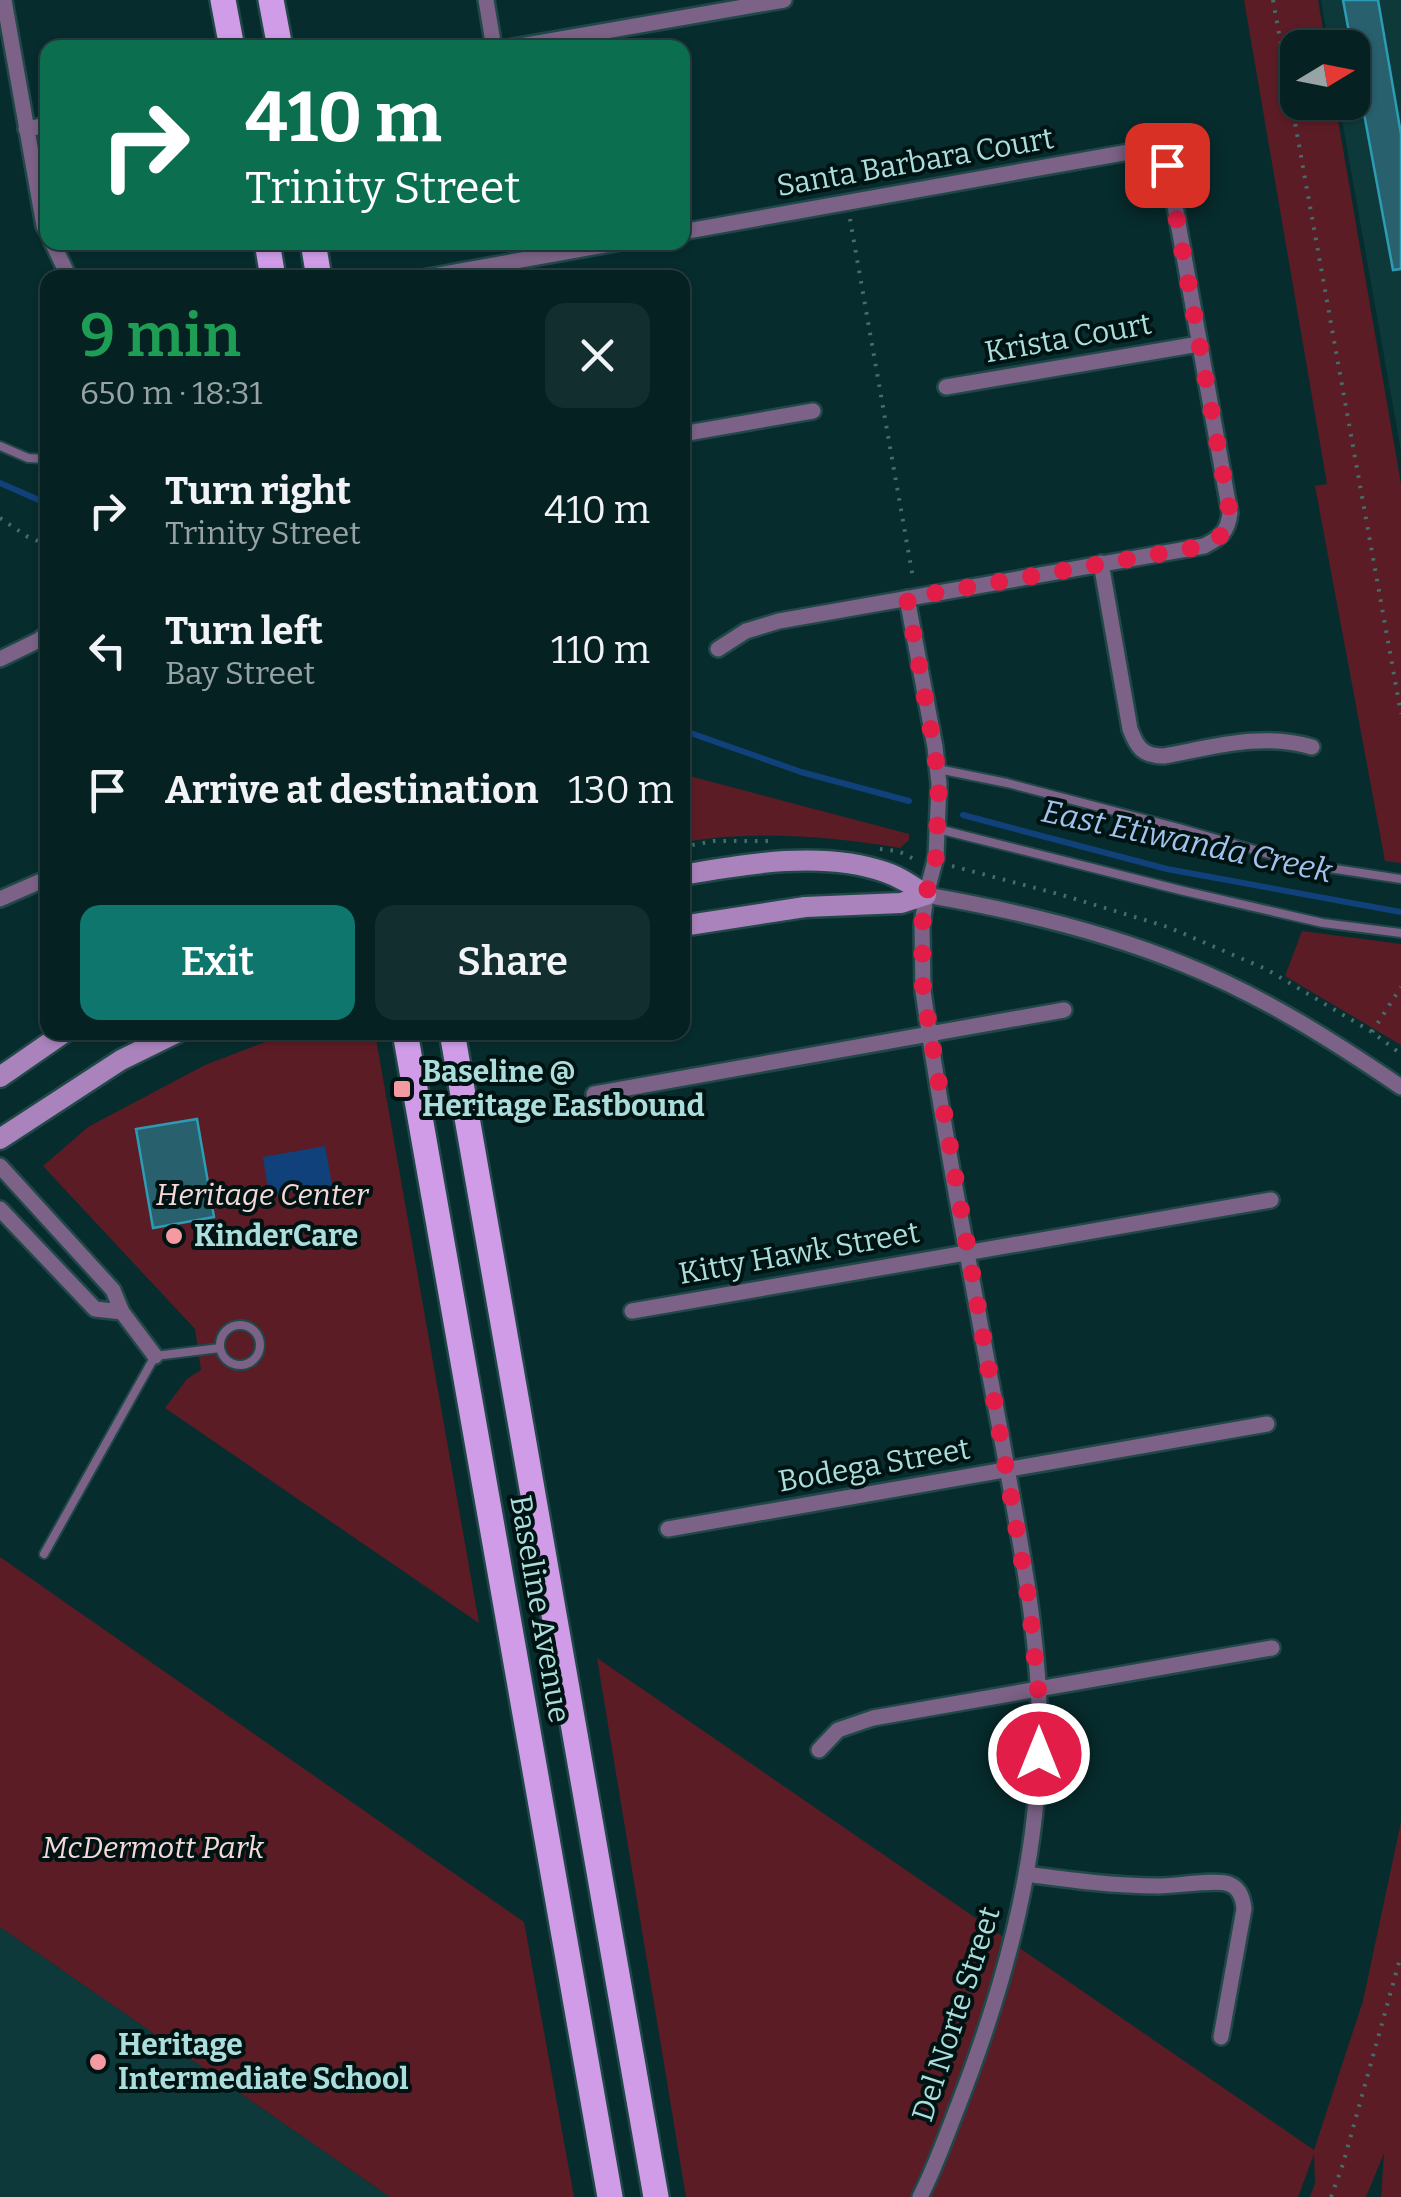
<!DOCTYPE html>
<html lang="en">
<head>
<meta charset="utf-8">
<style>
	:root { --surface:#052122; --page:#132e2f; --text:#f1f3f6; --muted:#97a3a5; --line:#263e40; --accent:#0f766e }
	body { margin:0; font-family:Bitter,serif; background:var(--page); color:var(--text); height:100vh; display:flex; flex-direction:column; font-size:38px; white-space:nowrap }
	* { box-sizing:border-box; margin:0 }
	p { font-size:32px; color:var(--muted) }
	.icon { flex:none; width:55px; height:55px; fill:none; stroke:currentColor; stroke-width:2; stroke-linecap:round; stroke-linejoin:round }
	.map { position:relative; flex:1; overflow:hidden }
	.sheet { position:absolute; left:40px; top:270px; width:650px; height:770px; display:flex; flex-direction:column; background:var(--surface); border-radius:20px; box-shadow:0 2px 8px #0004,0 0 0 2px var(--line) }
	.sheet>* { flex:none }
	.banner { position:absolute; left:40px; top:40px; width:650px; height:210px; border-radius:20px; box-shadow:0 2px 8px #0004,0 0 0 2px var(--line); background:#0b6e4f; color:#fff; overflow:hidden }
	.needle { width:65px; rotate:80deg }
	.fabs { position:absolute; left:1280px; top:30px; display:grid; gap:20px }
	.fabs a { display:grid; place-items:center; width:90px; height:90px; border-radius:20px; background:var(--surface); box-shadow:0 2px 8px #0004,0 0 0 2px var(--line); font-size:50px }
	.pin { position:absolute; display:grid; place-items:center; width:85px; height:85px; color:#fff; margin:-42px; border-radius:20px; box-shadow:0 5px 15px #0006 }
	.me { position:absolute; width:110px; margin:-55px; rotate:0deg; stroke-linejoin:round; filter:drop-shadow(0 0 8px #0008) }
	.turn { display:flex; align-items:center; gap:35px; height:210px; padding:0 40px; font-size:45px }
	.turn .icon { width:130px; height:130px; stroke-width:2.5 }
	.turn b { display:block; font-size:70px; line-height:85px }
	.round { display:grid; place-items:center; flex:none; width:105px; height:105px; border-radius:20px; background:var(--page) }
	.summary { display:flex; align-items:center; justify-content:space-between; height:170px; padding:0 40px }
	h1 { font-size:60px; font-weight:600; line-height:75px; color:#1e9e55 }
	.primary-button { display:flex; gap:20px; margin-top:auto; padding:20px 40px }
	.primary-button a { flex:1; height:115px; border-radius:20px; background:var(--accent); color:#fff; font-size:40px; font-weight:600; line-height:115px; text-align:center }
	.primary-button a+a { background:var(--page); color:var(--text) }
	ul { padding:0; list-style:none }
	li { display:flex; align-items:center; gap:30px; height:140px; padding:0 40px }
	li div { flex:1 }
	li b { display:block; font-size:38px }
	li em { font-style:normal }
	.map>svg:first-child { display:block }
</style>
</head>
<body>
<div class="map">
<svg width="1401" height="2197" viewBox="0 0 1401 2197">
	<rect width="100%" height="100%" fill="#072c2d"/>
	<path fill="#0e393a" d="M 1321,0 L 1401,0 L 1401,451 L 1339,103 L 1352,102 L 1352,48 L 1329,47 Z
		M 0,1927 L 390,2197 L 0,2197 Z"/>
	<path fill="#5c1c25" d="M 1244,0 L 1318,0 L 1326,47 L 1298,48 L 1298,102 L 1335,103 L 1401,484 L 1401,863 L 1385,861 L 1315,486 L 1327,484 Z
		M 682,774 L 909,834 L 909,840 L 900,848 C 828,836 755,830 683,842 Z
		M 1302,931 L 1401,944 L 1401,1045 L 1285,976 Z
		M 298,1033 L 375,1033 L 479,1623 L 165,1408 L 187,1379 L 201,1370 L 195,1329 L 43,1166 L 88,1127 L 205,1065 L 273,1039 Z
		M 0,1557 L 524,1922 L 574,2197 L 390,2197 L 0,1927 Z
		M 597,1658 L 1314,2150 L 1363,2001 L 1401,1822 L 1401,2197 L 1381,2197 L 1384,2153 L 1366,2197 L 1310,2197 L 1315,2183 L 1314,2154 L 1298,2197 L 686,2197 Z"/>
	<path fill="#10417b" d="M 325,1146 L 332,1185 L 269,1196 L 263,1157 Z"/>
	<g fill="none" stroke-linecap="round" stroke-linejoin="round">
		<path stroke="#10417b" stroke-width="6" d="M 0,483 L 48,504
			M 682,730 L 801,772 L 909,801
			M 963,815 L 1167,869 L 1401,912"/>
	</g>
	<path fill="#28606d" stroke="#2c9cb4" stroke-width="2.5" d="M 1343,0 L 1378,0 L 1401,134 L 1401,269 L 1393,270 Z
		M 197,1119 L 214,1217 L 153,1228 L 136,1129 Z"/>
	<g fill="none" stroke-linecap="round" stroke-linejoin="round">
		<g stroke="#214849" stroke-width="12">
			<path id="lane" d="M 0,446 L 28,458 L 48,459
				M 938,769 L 1007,783 L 1179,828 L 1303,864 L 1401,879
				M 938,829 L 1184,891 L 1323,923 L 1401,933
				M220 1345a20 20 0 1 1 40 0a20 20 0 1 1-40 0Z
				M 44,1554 L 155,1356 L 220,1348"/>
		</g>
		<g stroke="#214849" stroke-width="20">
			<path id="street" d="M 4,0 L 44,226 L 48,232
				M 486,0 L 494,48
				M 508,48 L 784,0
				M 26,129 L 48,125
				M 682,232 L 1129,152 C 1152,150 1164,155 1170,178 L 1230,513 C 1228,532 1220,538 1204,546 L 779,621 L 746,631 L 718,649
				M 52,242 L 68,275
				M 422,278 L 621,242
				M 946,387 L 1199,344
				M 682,434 L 813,411
				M 1101,563 L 1130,729 C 1137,748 1143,756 1164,756 C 1213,747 1263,732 1312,747
				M 907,598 L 935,747 L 939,784 L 936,857 L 926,895 L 922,926 L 923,991 C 945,1143 975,1295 1003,1446 C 1021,1547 1043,1650 1039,1754 C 1035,1876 1002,1993 958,2106 C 946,2136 935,2168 920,2197
				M 0,659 L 39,640 L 48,633
				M 926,895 C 1013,910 1100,930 1183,964 C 1261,995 1332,1040 1401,1087
				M 0,899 L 48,878
				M 594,1094 L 1064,1010
				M 0,1166 L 113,1290 L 122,1312 L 155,1356
				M 0,1209 L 95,1309 L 122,1312
				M 632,1311 L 1271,1200
				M 668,1529 L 1267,1424
				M 819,1750 L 838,1730 L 873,1718 L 1272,1648
				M 1026,1874 C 1070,1880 1114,1886 1159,1886 C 1175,1886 1217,1879 1229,1884 C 1240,1888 1243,1898 1244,1909 L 1221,2037"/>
		</g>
		<g stroke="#214849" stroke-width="25">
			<path id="secondary" d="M 682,875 C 745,864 823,850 885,872 C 900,877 913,886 926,895
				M 682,926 L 805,907 L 901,903 L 926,895
				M 0,1077 L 65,1032
				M 0,1139 L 121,1060 L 178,1032"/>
		</g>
		<g stroke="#214849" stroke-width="30">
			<path id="primary" d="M 223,0 L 232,48
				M 271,0 L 280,48
				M 267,242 L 273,278
				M 313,242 L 319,278
				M 405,1032 L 610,2197
				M 452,1032 L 656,2197"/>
		</g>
		<path stroke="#446e6e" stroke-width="4" stroke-dasharray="2.5 8" stroke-linecap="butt" d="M 1273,0 L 1401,714
			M 850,219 L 913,578
			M 0,518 L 28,537 L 48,545
			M 682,847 L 714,841 L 771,841
			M 880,849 L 898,851 L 918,861
			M 952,866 L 1062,895 L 1168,927 L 1266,969 L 1372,1032 L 1401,1054
			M 1372,1032 L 1401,987
			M 1331,2197 L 1343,2164 L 1401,1955"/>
		<use href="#lane" stroke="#7b6286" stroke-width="8"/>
		<use href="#street" stroke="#7b6286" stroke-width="15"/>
		<use href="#secondary" stroke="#ab83bc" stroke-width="20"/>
		<use href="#primary" stroke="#d09ce7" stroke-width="25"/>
	</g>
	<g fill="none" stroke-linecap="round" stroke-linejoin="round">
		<path stroke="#e11d48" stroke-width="18" stroke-dasharray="0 32.4" d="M 1039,1754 L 1038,1689 L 1029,1601 L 923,991 L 922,926 L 926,895 L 936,857 L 939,784 L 934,747 L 907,598 L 1204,546 C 1220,538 1228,532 1230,513 L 1167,165"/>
	</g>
	<g fill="#f49aa1" stroke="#001313" stroke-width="4">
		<rect x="392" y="1079" width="20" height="20" rx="5"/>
		<circle cx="174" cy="1236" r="10"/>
		<circle cx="98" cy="2062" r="10"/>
	</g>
	<g text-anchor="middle" stroke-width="8" stroke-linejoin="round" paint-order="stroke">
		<g font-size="30" fill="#abdddc" stroke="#001313">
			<text transform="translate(915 162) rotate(-10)" y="10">Santa Barbara Court</text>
			<text transform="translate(1068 338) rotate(-10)" y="10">Krista Court</text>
			<text transform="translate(799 1253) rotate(-10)" y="10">Kitty Hawk Street</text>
			<text transform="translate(874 1465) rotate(-10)" y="10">Bodega Street</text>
			<text transform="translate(540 1609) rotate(80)" y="10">Baseline Avenue</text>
			<text transform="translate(956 2014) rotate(-72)" y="10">Del Norte Street</text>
		</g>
		<g font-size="30" font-weight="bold" fill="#abdddc" stroke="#001313" text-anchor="start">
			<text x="422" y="1082">Baseline @<tspan x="422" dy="34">Heritage Eastbound</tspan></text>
			<text x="194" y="1246">KinderCare</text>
			<text x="118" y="2055">Heritage<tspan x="118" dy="34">Intermediate School</tspan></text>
		</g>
		<g font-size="30" font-style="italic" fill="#f6d8d9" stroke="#001313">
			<text x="262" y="1205">Heritage Center</text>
			<text x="153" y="1858">McDermott Park</text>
		</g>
		<g font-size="32" font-style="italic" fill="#a2c2eb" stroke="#001313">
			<text transform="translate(1187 841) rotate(12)" y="11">East Etiwanda Creek</text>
		</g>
	</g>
</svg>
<div class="fabs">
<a><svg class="needle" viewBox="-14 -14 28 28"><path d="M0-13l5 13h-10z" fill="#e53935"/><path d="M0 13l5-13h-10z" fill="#97a3a5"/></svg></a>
</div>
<div class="pin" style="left:1167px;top:165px;background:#d93025"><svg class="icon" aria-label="arrive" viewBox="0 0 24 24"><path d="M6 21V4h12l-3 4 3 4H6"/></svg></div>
<svg class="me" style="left:1039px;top:1754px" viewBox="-20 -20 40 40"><circle r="17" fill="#e11d48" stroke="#fff" stroke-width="3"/><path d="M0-11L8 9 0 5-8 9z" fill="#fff"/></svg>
<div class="banner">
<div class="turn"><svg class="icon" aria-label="right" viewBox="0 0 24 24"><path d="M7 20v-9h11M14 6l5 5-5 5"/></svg><div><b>410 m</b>Trinity Street</div></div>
</div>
<section class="sheet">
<div class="summary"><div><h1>9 min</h1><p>650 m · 18:31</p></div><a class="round"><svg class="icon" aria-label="close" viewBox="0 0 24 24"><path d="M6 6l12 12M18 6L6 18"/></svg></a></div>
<ul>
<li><svg class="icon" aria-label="right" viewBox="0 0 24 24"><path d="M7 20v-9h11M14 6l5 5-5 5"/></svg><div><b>Turn right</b><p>Trinity Street</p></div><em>410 m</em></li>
<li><svg class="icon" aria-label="left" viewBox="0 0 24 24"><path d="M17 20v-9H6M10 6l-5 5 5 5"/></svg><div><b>Turn left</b><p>Bay Street</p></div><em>110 m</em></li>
<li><svg class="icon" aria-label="arrive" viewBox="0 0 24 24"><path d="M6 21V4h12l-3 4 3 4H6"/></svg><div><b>Arrive at destination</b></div><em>130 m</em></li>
</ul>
<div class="primary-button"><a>Exit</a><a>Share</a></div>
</section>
</div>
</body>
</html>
